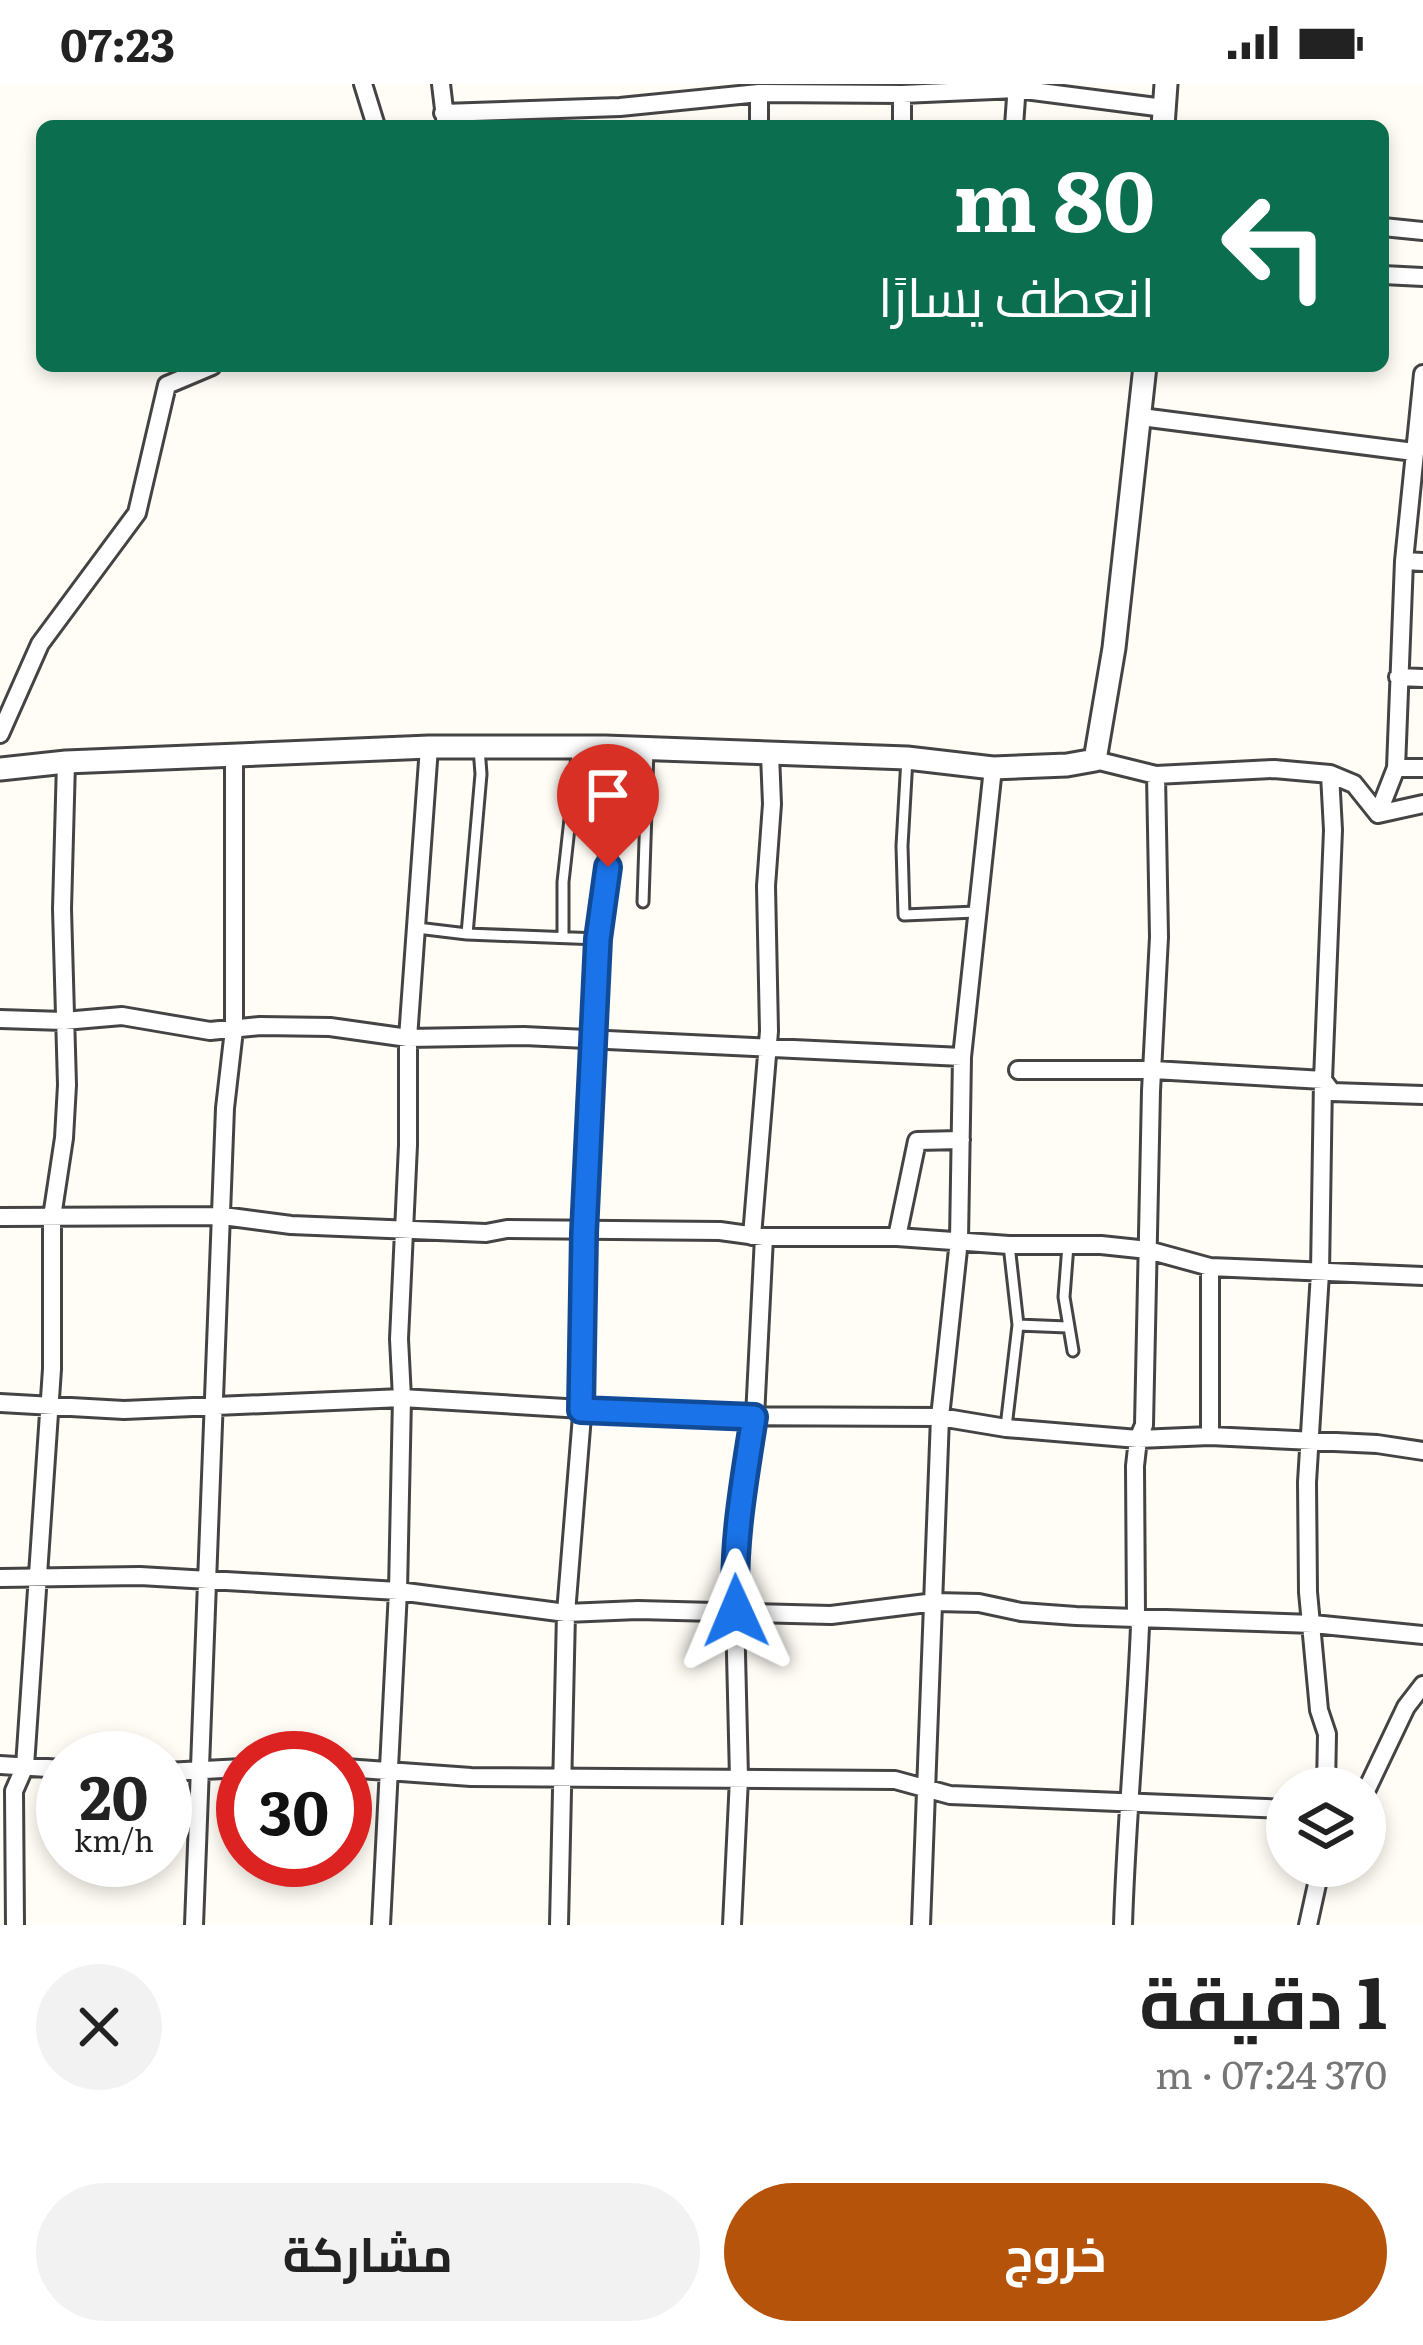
<!DOCTYPE html>
<html lang="ar">
<head>
<meta charset="utf-8">
<style>
	:root { --surface:#fff; --page:#f2f2f2; --text:#222; --muted:#767676; --accent:#b45309 }
	body { margin:0; font-family:Literata,Cairo,serif; background:var(--page); color:var(--text); direction:rtl; height:100vh; display:flex; flex-direction:column; font-size:45px; white-space:nowrap }
	* { box-sizing:border-box; margin:0 }
	p { font-size:39px; color:var(--muted) }
	.icon { flex:none; width:66px; height:66px; fill:none; stroke:currentColor; stroke-width:2; stroke-linecap:round; stroke-linejoin:round }
	.map { position:relative; height:1841px; overflow:hidden; direction:ltr }
	.details { display:flex; flex-direction:column; background:var(--surface); flex:1 }
	.details>* { flex:none }
	.guide { position:absolute; left:36px; top:36px; width:1353px; height:252px; border-radius:18px; box-shadow:0 6px 18px #0003; direction:rtl; background:#0b6e4f; color:#fff; overflow:hidden }
	.fabs { position:absolute; left:1266px; top:1683px; display:grid; gap:24px }
	.fabs a { display:grid; place-items:center; width:120px; height:120px; border-radius:50%; background:var(--surface); box-shadow:0 6px 18px #0003; font-size:60px }
	.speed { position:absolute; left:36px; top:1647px; display:flex; gap:24px; font-size:60px; font-weight:700; text-align:center }
	.speed>* { display:grid; place-content:center; width:156px; height:156px; border-radius:50%; background:var(--surface); box-shadow:0 6px 18px #0003; line-height:1 }
	.speed small { font-size:30px; font-weight:400 }
	.speed .limit { border:18px solid #d22; background:#fff; color:#111 }
	.pin { position:absolute; display:grid; place-items:center; width:102px; height:102px; color:#fff; margin:-123px -51px; border-radius:50% 50% 50% 0; rotate:-45deg; box-shadow:0 0 12px #0007 }
	.pin .icon { rotate:45deg }
	.me { position:absolute; width:132px; margin:-66px; rotate:359deg; stroke-linejoin:round; filter:drop-shadow(0 0 9px #0008) }
	.turn { display:flex; align-items:center; gap:42px; height:252px; padding:0 36px; font-size:54px }
	.turn .icon { width:156px; height:156px; stroke-width:2.5 }
	.turn b { display:block; font-size:84px; line-height:102px }
	.round { display:grid; place-items:center; flex:none; width:126px; height:126px; border-radius:63px; background:var(--page) }
	.head { display:flex; align-items:center; justify-content:space-between; height:204px; padding:0 36px }
	h1 { font-size:72px; font-weight:700; line-height:90px }
	.cta { display:flex; gap:24px; margin-top:auto; padding:24px 36px }
	.cta a { flex:1; height:138px; border-radius:72px; background:var(--accent); color:#fff; font-size:48px; font-weight:700; line-height:138px; text-align:center }
	.cta a+a { background:var(--page); color:var(--text) }
	.status { display:flex; justify-content:space-between; align-items:center; height:84px; padding:0 60px; background:var(--surface); direction:ltr }
	.status svg { height:33px; fill:currentColor }
	.map>svg:first-child { display:block }
</style>
</head>
<body>
<div class="status"><b>07:23</b><svg viewBox="0 0 49 12"><path d="M0 12V9h3v3zM5 12V6h3v6zM10 12V3h3v9zM15 12V0h3v12zM26 1h20v11H26zM47 4h2v5h-2z"/></svg></div>
<div class="map">
<svg width="1423" height="1841" viewBox="0 0 1423 1841">
	<rect width="100%" height="100%" fill="#fffdf5"/>
	<g fill="none" stroke-linecap="round" stroke-linejoin="round">
		<g stroke="#444" stroke-width="15">
			<path id="service" d="M 907,674 L 902,762 L 904,831 L 976,828
				M 643,818 L 648,665
				M 417,844 L 467,850 L 481,690 L 479,664
				M 467,850 L 599,855
				M 563,853 L 563,798 L 578,663
				M 1009,1161 L 1018,1241 L 1067,1243
				M 1068,1161 L 1064,1213 L 1073,1267
				M 1006,1343 L 1018,1241"/>
		</g>
		<g stroke="#444" stroke-width="22">
			<path id="minor" d="M 363,0 L 376,42
				M 441,0 L 446,42
				M 902,10 L 902,42
				M 443,29 L 620,23 L 759,9 L 902,10 L 1017,5 L 1164,24
				M 759,42 L 759,9
				M 1014,42 L 1017,0
				M 1383,143 L 1423,147
				M 1383,191 L 1423,193
				M 1141,333 L 1414,368
				M 1404,477 L 1423,478
				M 1398,593 L 1423,594
				M 0,650 L 40,560 L 137,429 L 167,301 L 212,282
				M 1095,676 L 1156,691 L 1274,685 L 1330,690 L 1354,700 L 1378,730 L 1423,720
				M 1396,684 L 1423,684
				M 1378,730 L 1396,684 L 1404,477 L 1423,290
				M 0,935 L 64,937 L 122,932 L 210,947 L 260,942 L 330,943 L 408,954 L 524,952 L 962,973
				M 1018,986 L 1154,986 L 1323,996 L 1332,1008 L 1423,1011
				M 0,1133 L 223,1132 L 291,1141 L 486,1149 L 507,1145 L 720,1147 L 764,1153 L 897,1153 L 1009,1161 L 1101,1161 L 1148,1166 L 1210,1183 L 1423,1192
				M 752,1152 L 769,947 L 766,802 L 772,720 L 770,670
				M 897,1153 L 917,1057 L 961,1056
				M 0,1319 L 124,1326 L 402,1314 L 697,1332 L 940,1333 L 1006,1344 L 1138,1355 L 1210,1352 L 1377,1360 L 1423,1367
				M 1210,1352 L 1210,1183
				M 0,1494 L 140,1492 L 398,1507 L 566,1529 L 638,1526 L 831,1531 L 935,1518 L 979,1519 L 1021,1528 L 1076,1532 L 1313,1540 L 1423,1551
				M 0,1681 L 63,1685
				M 345,1684 L 471,1693 L 895,1696 L 950,1711 L 1287,1725
				M 165,1688 L 243,1684
				M 1326,1704 L 1327,1650 L 1319,1626 L 1308,1508 L 1307,1398 L 1320,1189 L 1323,996 L 1333,746 L 1330,690
				M 1365,1709 L 1406,1623 L 1423,1601
				M 15,1841 L 14,1707 L 25,1682 L 52,1285 L 52,1133 L 64,1054 L 67,1001 L 62,825 L 66,678
				M 194,1841 L 225,1024 L 234,946 L 234,670
				M 381,1841 L 398,1507 L 402,1314 L 399,1255 L 408,1061 L 408,954 L 429,663
				M 559,1841 L 566,1529 L 584,1307 L 584,1149 L 599,855 L 608,783 L 605,663
				M 732,1841 L 739,1694 L 734,1487 L 737,1435 L 755,1333 L 764,1153
				M 921,1841 L 940,1333 L 959,1156 L 962,973 L 993,684
				M 1123,1841 C 1126,1741 1136,1642 1140,1542 L 1136,1532 L 1135,1382 L 1138,1355 L 1144,1341 L 1151,1007 L 1159,853 L 1156,691
				M 1308,1841 L 1321,1782"/>
		</g>
		<g stroke="#444" stroke-width="27">
			<path id="tertiary" d="M 1163,42 L 1166,0
				M 0,685 L 66,678 L 429,663 L 605,663 L 907,674 L 993,684 L 1067,681 L 1095,676 L 1114,564 L 1145,282"/>
		</g>
		<use href="#service" stroke="#fff" stroke-width="9"/>
		<use href="#minor" stroke="#fff" stroke-width="16"/>
		<use href="#tertiary" stroke="#fff" stroke-width="21"/>
	</g>
	<g fill="none" stroke-linecap="round" stroke-linejoin="round">
		<g stroke="#114b97" stroke-width="30">
			<path id="route" d="M 608,783 L 598,855 L 584,1149 L 581,1326 L 754,1333 C 744,1398 732,1461 736,1527"/>
		</g>
		<use href="#route" stroke="#1a73e8" stroke-width="21"/>
	</g>
</svg>
<div class="fabs">
<a><svg class="icon" aria-label="layers" viewBox="0 0 24 24"><path d="M12 4l9 5-9 5-9-5zM3 14l9 5 9-5"/></svg></a>
</div>
<div class="speed"><div>20<small>km/h</small></div><div class="limit">30</div></div>
<div class="pin" style="left:608px;top:783px;background:#d93025"><svg class="icon" aria-label="arrive" viewBox="0 0 24 24"><path d="M6 21V4h12l-3 4 3 4H6"/></svg></div>
<svg class="me" style="left:736px;top:1527px" viewBox="-20 -20 40 40"><path d="M0-17L14 15 0 8-14 15z" fill="#1a73e8" stroke="#fff" stroke-width="4"/></svg>
<div class="guide">
<div class="turn"><svg class="icon" aria-label="left" viewBox="0 0 24 24"><path d="M17 20v-9H6M10 6l-5 5 5 5"/></svg><div><b>80 m</b>انعطف يسارًا</div></div>
</div>
</div>
<section class="details">
<div class="head"><div><h1>1 دقيقة</h1><p>370 m · 07:24</p></div><a class="round"><svg class="icon" aria-label="close" viewBox="0 0 24 24"><path d="M6 6l12 12M18 6L6 18"/></svg></a></div>
<div class="cta"><a>خروج</a><a>مشاركة</a></div>
</section>
</body>
</html>
